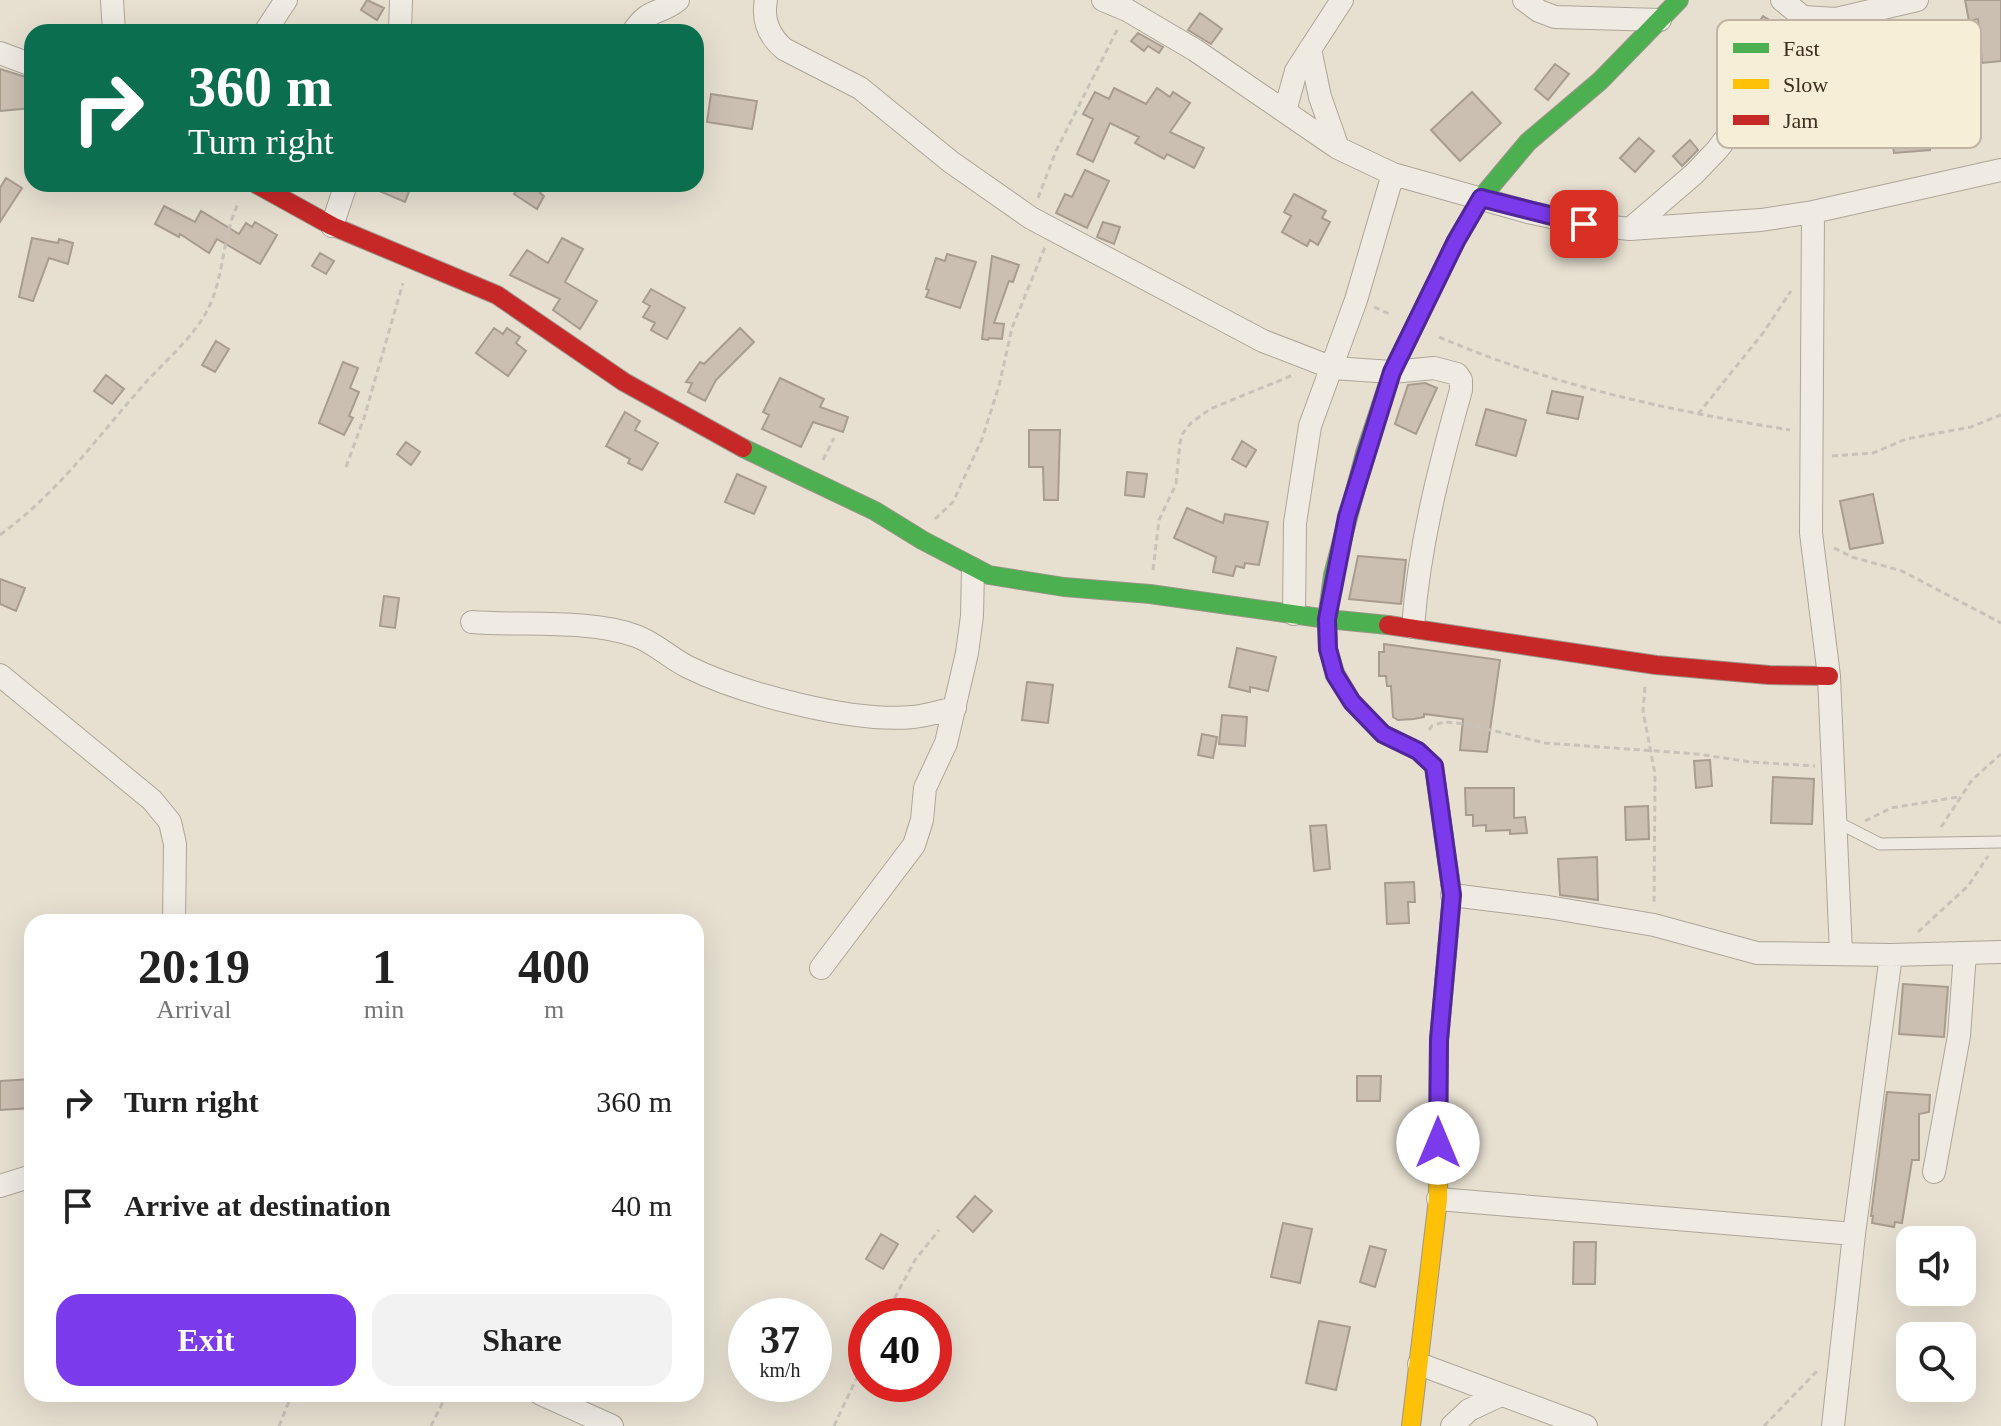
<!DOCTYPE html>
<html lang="en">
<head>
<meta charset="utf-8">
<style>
	:root { --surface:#fff; --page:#f2f2f2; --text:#222; --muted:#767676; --accent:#7c3aed }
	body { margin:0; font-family:Georgia,serif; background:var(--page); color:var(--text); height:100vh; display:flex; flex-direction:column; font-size:30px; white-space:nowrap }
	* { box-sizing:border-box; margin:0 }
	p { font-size:26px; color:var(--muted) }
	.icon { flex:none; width:44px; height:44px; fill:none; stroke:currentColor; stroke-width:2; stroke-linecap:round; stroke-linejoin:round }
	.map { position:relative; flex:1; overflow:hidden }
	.sheet { position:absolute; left:24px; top:914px; width:680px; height:488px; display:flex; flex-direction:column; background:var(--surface); border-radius:24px; box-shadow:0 8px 32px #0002 }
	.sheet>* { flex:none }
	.top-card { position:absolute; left:24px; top:24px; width:680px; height:168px; border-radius:24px; box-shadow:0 8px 32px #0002; background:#0b6e4f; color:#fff; overflow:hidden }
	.fabs { position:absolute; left:1896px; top:1226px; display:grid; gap:16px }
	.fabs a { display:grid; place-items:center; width:80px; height:80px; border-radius:16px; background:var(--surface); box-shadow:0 8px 32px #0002; font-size:40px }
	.speed { position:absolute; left:728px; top:1298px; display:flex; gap:16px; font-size:40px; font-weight:700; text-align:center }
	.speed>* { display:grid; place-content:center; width:104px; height:104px; border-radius:50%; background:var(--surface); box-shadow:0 8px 32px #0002; line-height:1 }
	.speed small { font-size:20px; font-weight:400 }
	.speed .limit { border:12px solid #d22; background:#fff; color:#111 }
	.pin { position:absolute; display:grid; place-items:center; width:68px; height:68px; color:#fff; margin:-34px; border-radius:16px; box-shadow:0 4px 12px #0006 }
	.me { position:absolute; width:88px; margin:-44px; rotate:0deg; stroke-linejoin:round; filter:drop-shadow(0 0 6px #0008) }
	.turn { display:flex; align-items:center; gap:28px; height:168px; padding:0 32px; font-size:36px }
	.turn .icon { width:104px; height:104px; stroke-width:2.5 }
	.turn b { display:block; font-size:56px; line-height:68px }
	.eta { display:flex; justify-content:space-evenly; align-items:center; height:136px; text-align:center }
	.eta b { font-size:48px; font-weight:600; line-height:56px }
	.action { display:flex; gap:16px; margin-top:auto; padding:16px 32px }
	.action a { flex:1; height:92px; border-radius:24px; background:var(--accent); color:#fff; font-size:32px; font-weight:600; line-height:92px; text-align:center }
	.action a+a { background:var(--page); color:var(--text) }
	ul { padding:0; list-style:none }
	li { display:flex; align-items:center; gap:24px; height:104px; padding:0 32px }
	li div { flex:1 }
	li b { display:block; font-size:30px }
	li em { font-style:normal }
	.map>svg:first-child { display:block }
</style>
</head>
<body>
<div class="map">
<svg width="2001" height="1426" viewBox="0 0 2001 1426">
	<rect width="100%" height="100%" fill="#e7e0d1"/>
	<path fill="#cbbfb2" stroke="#a89c90" stroke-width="2" d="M 367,0 L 384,8 L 377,20 L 361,10 Z
		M 1965,0 L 2001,0 L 2001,61 L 1982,63 L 1978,19 L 1969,21 Z
		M 1200,13 L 1222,29 L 1211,44 L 1188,30 Z
		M 1763,16 L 1789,32 L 1764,65 L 1740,50 Z
		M 1138,33 L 1163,47 L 1159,53 L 1148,46 L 1144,51 L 1131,41 Z
		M 1555,64 L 1569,74 L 1548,100 L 1535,89 Z
		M 0,69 L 32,79 L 32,108 L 0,111 Z
		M 1114,88 L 1146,104 L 1157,88 L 1170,97 L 1173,92 L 1190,103 L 1170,132 L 1204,148 L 1194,168 L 1167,154 L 1164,159 L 1135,143 L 1139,137 L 1110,123 L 1093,162 L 1077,154 L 1093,119 L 1083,114 L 1095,92 L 1109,99 Z
		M 1472,92 L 1501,123 L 1460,161 L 1431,130 Z
		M 711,94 L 757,101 L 752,129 L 707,122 Z
		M 1928,122 L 1930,150 L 1894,153 L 1891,125 Z
		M 1639,138 L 1654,151 L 1635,172 L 1620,158 Z
		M 1690,140 L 1698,150 L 1682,166 L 1673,156 Z
		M 1085,170 L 1109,181 L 1087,228 L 1056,213 L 1065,194 L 1072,197 Z
		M 6,178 L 22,188 L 0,222 L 0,188 Z
		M 363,184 L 412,184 L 405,202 Z
		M 520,184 L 547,184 L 540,193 L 544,196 L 537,209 L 514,194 Z
		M 1294,194 L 1326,211 L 1322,218 L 1330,222 L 1318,245 L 1310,240 L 1307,246 L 1282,232 L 1291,216 L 1284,212 Z
		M 164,206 L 195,222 L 201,211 L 239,234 L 246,223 L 252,227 L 255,222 L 277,235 L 260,264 L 217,239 L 209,253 L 180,234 L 179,237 L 155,224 Z
		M 1103,222 L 1120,227 L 1114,244 L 1097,237 Z
		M 32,238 L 58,243 L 59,239 L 73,243 L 68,264 L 49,258 L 33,301 L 19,297 Z
		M 562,238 L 583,249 L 565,282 L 597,301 L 580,329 L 553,310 L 560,299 L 510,275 L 527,250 L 548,263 Z
		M 320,253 L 334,261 L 326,274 L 312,266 Z
		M 947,254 L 976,262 L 960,308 L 926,297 L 929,290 L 926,289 L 936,258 L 945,261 Z
		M 992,256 L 1019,265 L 1013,282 L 1009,281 L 994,323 L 1004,324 L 1002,339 L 989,338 L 988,340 L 982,339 Z
		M 651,289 L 685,308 L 667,339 L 651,330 L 655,323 L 643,317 L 650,306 L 643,302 Z
		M 494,328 L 503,334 L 507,328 L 520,337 L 516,343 L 526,351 L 508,376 L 476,353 Z
		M 740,328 L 754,342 L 716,380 L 705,401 L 688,392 L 692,383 L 686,382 L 700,362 L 704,364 Z
		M 216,341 L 229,349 L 215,372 L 202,365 Z
		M 343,362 L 358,368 L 350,388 L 359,392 L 349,416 L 353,418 L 344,435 L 319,423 Z
		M 106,375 L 124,389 L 112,404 L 94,391 Z
		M 780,378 L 824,399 L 820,407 L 848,417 L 843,432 L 813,422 L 801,447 L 762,429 L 769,415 L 763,412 Z
		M 1425,383 L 1437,388 L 1416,434 L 1395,424 L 1408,385 Z
		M 1552,391 L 1583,397 L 1578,419 L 1547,413 Z
		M 1486,409 L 1526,420 L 1516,456 L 1476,445 Z
		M 625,412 L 640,421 L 635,430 L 658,443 L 642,470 L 628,463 L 630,459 L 606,446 Z
		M 1029,430 L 1060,430 L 1058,500 L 1044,500 L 1043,467 L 1029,467 Z
		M 1242,441 L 1256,450 L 1246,467 L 1232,459 Z
		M 406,442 L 420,452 L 411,465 L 397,454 Z
		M 1127,472 L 1147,474 L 1144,497 L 1125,495 Z
		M 737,474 L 766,487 L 754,514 L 725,502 Z
		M 1873,494 L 1883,543 L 1850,549 L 1840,501 Z
		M 1187,508 L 1223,523 L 1225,514 L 1268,522 L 1259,565 L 1245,563 L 1244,568 L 1236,566 L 1233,576 L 1213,572 L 1216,557 L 1174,538 Z
		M 1358,556 L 1406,560 L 1401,604 L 1349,599 Z
		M 0,579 L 25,588 L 16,611 L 0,604 Z
		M 384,596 L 399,598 L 395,628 L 380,626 Z
		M 1384,644 L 1500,660 L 1487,752 L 1460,750 L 1463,719 L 1424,714 L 1424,717 L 1414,719 L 1398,720 L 1393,717 L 1391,686 L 1387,686 L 1386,676 L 1379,676 L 1379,652 L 1384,652 Z
		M 1237,648 L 1276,657 L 1268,691 L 1250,687 L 1250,692 L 1229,687 Z
		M 1027,682 L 1053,685 L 1048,723 L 1022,720 Z
		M 1222,715 L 1247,717 L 1245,746 L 1219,744 Z
		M 1202,734 L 1217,737 L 1213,758 L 1198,755 Z
		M 1710,760 L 1712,786 L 1696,788 L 1694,761 Z
		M 1773,777 L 1814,779 L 1812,824 L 1771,823 Z
		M 1465,788 L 1514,788 L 1514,818 L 1525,817 L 1527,833 L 1510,834 L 1510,830 L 1486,831 L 1486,825 L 1473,826 L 1473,815 L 1466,815 Z
		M 1648,806 L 1649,839 L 1626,840 L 1625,807 Z
		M 1326,825 L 1330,869 L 1314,871 L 1310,826 Z
		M 1597,857 L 1598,900 L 1560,895 L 1558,859 Z
		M 1414,882 L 1415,902 L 1408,902 L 1409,923 L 1387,924 L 1385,883 Z
		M 1903,984 L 1948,987 L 1944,1037 L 1899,1034 Z
		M 1357,1076 L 1381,1076 L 1380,1101 L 1357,1101 Z
		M 32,1079 L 32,1108 L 0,1110 L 0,1081 Z
		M 1887,1092 L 1930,1095 L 1929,1112 L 1919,1114 L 1919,1160 L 1912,1160 L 1902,1223 L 1895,1222 L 1894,1227 L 1872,1223 L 1873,1216 L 1871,1216 Z
		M 975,1196 L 992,1211 L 973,1232 L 957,1217 Z
		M 1283,1223 L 1312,1229 L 1300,1283 L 1271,1277 Z
		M 881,1234 L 898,1244 L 883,1269 L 866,1259 Z
		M 1574,1242 L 1596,1242 L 1595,1284 L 1573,1284 Z
		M 1370,1246 L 1386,1250 L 1375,1287 L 1360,1282 Z
		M 1319,1321 L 1350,1327 L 1336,1390 L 1306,1383 Z"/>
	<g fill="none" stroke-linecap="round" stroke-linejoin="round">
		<g stroke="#ada599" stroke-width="13">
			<path id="lane" d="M 1837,822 L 1880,844 L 2001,842"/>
		</g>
		<g stroke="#ada599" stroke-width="24">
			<path id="street" d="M 112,0 L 114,32
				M 766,0 C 762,20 769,36 784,49 L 860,88 L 951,162 L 1031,218 L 1263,341 L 1333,368 L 1392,372 L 1434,368 L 1457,374 L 1461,380 L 1461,390 C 1439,468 1419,546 1413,627
				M 1103,0 L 1127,10 L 1195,50 L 1338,148 L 1393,174 L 1528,212 L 1584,224 L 1630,229 L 1761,220 L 1813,212 L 2001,170
				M 1524,0 L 1539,11 L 1555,17 L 1660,20
				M 1782,0 L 1803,17 L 1836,19 L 1917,0
				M 265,32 L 286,0
				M 400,32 L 401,0
				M 633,32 C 649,7 660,15 678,0
				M 1310,49 L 1320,97 L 1338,148
				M 0,53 L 32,65
				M 1285,111 L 1296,71 L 1342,0
				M 1813,212 L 1811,533 L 1829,676 L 1841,953
				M 332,226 L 346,184
				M 1630,229 L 1694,174 L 1717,150 L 1817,18
				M 1294,614 L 1295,523 L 1310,426 L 1356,300 L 1393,174
				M 472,622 C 523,626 588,619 636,636 C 655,643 670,658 688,667 C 743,694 853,723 913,717 C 927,716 941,711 955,708
				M 0,675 L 152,800 L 170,822 L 175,844 L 174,922
				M 1452,895 L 1548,907 L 1654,925 L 1757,953 L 1891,955 L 2001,952
				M 821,968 L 914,845 L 922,820 L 925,788 L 946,743 L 967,653 L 972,616 L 973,569
				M 1934,1172 L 1959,1036 L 1965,953
				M 0,1186 L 32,1176
				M 1438,1199 L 1854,1234
				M 1419,1364 L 1586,1426
				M 541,1394 L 612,1426
				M 1452,1426 L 1469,1410 L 1501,1395
				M 1833,1426 L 1854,1234 L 1891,955"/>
		</g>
		<g stroke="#9c958a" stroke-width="20">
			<path id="fast" d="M 743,448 L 875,511 L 922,540 L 989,575 L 1064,587 L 1150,594 L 1327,619 L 1388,625
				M 1335,673 L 1328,649 L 1327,619 L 1333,575 L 1365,453 L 1392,372 L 1456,241 L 1481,198 L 1528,142 L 1600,81 L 1679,0"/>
		</g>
		<g stroke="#9c958a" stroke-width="20">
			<path id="slow" d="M 1411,1426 L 1438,1199 L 1439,1040 L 1447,954"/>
		</g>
		<g stroke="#9c958a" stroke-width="20">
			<path id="jam" d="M 256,184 L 332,226 L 497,295 L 624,382 L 743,448
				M 1388,625 L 1656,665 L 1769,675 L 1829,676
				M 1335,673 L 1352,702 L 1383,734 L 1418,751 L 1434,766 L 1452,895 L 1447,954"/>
		</g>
		<path stroke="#c8c2b9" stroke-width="3" stroke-dasharray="6 4" stroke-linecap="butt" d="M 1038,198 L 1056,151 L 1118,28
			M 1374,307 L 1392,315
			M 1439,337 C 1550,385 1671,411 1790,430
			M 1698,414 L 1763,333 L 1791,291
			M 1832,456 L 1873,453 L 1906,439 L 1971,427 L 2001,415
			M 823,460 L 834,438
			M 346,467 L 364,418 L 403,283
			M 935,519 L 953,502 L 982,439 L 999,386 L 1012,328 L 1045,247
			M 0,535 C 62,489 97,437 147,381 C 168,358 195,336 209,307 C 225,273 222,235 239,202
			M 1834,548 L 1852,557 L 1902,571 L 2001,623
			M 1153,570 L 1159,520 L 1176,484 L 1180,442 L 1183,433 L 1191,423 L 1210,409 L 1293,375
			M 1645,687 L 1643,711 L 1655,774 L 1654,906
			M 1429,730 L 1432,726 L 1444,722 L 1466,724 L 1545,743 L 1697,754 L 1751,762 L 1815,766
			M 1865,821 L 1891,808 L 1958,797
			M 1941,827 L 1972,780 L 2001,754
			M 1918,932 L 1968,886 L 1988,856
			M 885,1316 L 915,1260 L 939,1230
			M 279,1426 L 292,1394
			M 431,1426 L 444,1400 L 450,1394
			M 834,1426 L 866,1358
			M 1764,1426 L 1819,1369"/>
		<use href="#lane" stroke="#efebe3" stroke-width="11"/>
		<use href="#street" stroke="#efebe3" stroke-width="22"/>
		<use href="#fast" stroke="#4caf50" stroke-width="18"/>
		<use href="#slow" stroke="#ffc107" stroke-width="18"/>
		<use href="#jam" stroke="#c62828" stroke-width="18"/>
	</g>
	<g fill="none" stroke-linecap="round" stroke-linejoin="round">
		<g stroke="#51269a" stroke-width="20">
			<path id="route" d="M 1438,1143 L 1439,1040 L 1452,895 L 1434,766 L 1418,751 L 1383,734 L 1352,702 L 1335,675 L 1328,649 L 1327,619 L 1347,517 L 1392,372 L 1456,241 L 1481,198 L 1584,224"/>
		</g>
		<use href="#route" stroke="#7c3aed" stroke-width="14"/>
	</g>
	<rect x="1717" y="20" width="264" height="128" rx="12" fill="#f7eed8" stroke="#bfb4a1" stroke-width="2"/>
	<rect x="1733" y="43" width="36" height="10" fill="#4caf50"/>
	<rect x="1733" y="79" width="36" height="10" fill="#ffc107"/>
	<rect x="1733" y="115" width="36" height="10" fill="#c62828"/>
	<g font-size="22" fill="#3d2e20">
		<text x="1783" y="56">Fast</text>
		<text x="1783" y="92">Slow</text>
		<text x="1783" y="128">Jam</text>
	</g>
</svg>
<div class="fabs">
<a><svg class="icon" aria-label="sound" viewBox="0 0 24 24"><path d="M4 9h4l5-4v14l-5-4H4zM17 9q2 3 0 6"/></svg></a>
<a><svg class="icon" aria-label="search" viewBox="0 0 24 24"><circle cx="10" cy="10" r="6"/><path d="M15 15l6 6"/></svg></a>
</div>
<div class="speed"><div>37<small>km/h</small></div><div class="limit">40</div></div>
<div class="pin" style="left:1584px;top:224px;background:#d93025"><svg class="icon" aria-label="arrive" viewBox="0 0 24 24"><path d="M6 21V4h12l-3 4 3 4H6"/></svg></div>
<svg class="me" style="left:1438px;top:1143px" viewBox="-20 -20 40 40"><circle r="19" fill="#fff"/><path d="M0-13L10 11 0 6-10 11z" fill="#7c3aed"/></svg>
<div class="top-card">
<div class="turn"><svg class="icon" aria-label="right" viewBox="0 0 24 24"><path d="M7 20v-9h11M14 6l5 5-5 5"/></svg><div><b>360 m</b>Turn right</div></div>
</div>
<section class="sheet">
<div class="eta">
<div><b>20:19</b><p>Arrival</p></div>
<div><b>1</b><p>min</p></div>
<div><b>400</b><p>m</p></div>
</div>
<ul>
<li><svg class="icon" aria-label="right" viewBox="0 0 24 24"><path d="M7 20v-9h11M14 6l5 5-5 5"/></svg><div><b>Turn right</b></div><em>360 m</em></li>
<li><svg class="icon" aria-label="arrive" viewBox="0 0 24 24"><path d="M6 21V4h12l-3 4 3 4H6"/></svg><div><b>Arrive at destination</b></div><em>40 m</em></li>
</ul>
<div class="action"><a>Exit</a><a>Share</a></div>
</section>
</div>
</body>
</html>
